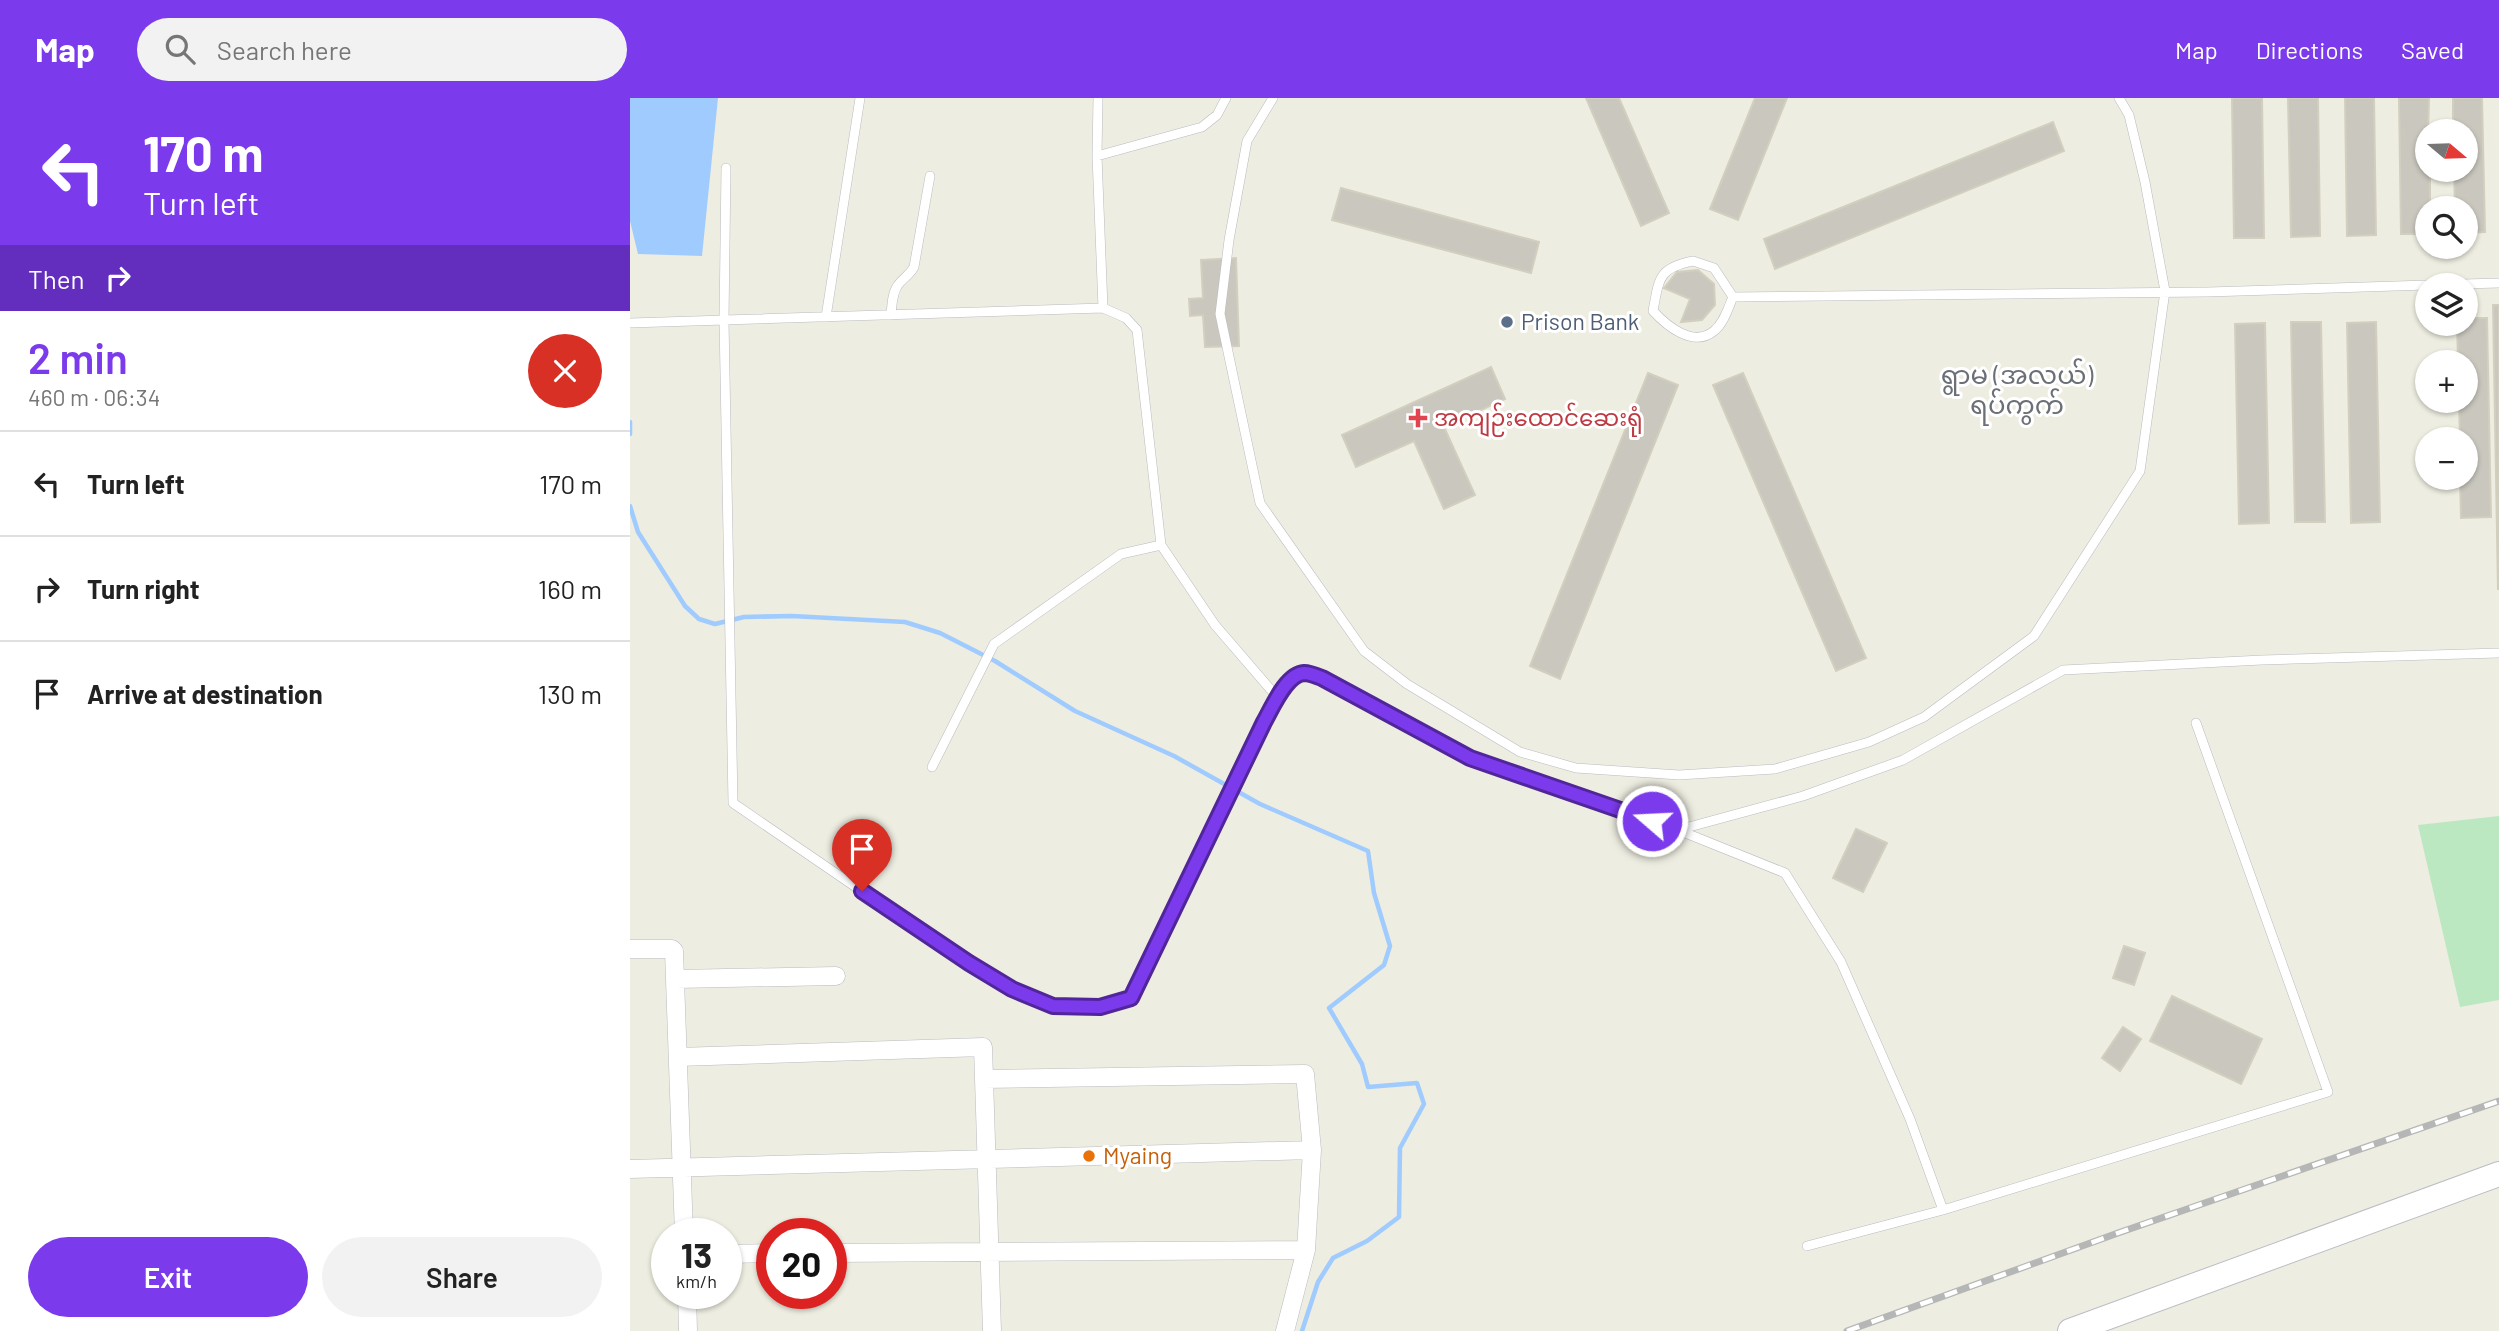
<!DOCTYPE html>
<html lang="en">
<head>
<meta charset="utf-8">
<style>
	:root { --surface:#fff; --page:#f2f2f2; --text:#222; --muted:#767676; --line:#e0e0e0; --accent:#7c3aed }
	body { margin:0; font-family:Barlow,"Noto Sans Myanmar",sans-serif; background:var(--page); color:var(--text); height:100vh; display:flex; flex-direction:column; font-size:26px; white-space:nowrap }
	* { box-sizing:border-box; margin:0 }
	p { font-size:23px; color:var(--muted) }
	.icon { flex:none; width:38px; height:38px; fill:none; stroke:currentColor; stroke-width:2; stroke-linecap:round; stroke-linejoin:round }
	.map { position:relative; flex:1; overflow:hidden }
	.drawer { display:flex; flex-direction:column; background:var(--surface); width:630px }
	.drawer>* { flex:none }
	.guide { background:#7c3aed; color:#fff; overflow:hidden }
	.needle { width:46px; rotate:109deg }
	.fabs { position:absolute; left:1785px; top:21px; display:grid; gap:14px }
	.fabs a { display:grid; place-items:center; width:63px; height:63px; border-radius:50%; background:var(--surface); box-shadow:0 2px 5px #0004; font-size:35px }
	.speed { position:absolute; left:21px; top:1120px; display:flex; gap:14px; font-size:35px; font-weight:700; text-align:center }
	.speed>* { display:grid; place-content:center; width:91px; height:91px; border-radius:50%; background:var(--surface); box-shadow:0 2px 5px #0004; line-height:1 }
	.speed small { font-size:18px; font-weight:400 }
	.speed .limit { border:10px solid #d22; background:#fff; color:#111 }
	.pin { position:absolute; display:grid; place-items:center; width:60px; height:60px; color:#fff; margin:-72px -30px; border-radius:50% 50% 50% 0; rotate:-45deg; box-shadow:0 0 7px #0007 }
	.pin .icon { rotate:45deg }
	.me { position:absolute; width:77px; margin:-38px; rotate:289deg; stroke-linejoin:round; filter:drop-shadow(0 0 5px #0008) }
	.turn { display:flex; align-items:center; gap:24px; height:147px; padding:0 28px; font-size:32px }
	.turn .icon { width:91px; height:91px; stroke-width:2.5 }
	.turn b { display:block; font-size:49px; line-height:60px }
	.then { display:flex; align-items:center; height:66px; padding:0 28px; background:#0003; gap:14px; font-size:26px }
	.round { display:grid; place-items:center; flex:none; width:74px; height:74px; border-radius:37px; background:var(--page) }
	.summary { display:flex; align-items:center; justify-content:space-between; height:119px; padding:0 28px }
	h1 { font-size:42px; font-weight:600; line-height:52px; color:var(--accent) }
	.button { display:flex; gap:14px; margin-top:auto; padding:14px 28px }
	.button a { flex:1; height:80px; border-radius:42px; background:var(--accent); color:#fff; font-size:28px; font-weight:600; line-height:80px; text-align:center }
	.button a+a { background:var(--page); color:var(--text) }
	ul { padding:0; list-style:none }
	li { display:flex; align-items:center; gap:21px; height:105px; padding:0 28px; border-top:2px solid var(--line) }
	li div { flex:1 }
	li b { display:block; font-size:26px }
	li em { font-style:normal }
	header { display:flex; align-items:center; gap:42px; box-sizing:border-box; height:98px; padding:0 35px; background:var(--accent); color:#fff }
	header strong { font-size:33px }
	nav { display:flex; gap:38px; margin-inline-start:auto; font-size:24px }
	.search { width:490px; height:63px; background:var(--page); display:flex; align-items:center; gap:18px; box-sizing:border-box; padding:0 24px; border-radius:38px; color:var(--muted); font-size:26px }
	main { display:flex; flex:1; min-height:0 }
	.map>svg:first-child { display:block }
</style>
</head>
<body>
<header>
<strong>Map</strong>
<div class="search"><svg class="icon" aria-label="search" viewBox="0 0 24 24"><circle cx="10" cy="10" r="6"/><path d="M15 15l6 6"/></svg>Search here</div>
<nav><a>Map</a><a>Directions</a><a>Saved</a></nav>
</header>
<main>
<section class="drawer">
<div class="guide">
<div class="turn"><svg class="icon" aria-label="left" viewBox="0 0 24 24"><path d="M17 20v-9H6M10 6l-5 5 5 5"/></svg><div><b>170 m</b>Turn left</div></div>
<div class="then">Then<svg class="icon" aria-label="right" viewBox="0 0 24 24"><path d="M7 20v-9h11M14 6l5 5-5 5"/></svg></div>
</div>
<div class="summary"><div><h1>2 min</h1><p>460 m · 06:34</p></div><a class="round" style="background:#d93025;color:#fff"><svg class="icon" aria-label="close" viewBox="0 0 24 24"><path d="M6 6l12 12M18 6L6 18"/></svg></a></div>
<ul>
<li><svg class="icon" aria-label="left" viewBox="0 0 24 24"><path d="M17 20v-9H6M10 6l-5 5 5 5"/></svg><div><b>Turn left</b></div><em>170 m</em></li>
<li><svg class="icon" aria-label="right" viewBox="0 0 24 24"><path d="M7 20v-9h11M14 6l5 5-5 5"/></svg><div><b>Turn right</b></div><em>160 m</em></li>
<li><svg class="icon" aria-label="arrive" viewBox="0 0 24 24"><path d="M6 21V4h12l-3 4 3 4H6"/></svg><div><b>Arrive at destination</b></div><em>130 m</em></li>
</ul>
<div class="button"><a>Exit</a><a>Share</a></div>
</section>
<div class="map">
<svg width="1869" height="1233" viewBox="0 0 1869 1233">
	<rect width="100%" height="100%" fill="#eeede1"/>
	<path fill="#bce8c1" d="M 1869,718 L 1869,902 L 1830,909 L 1788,727 Z"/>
	<path fill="#a0cbff" d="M 0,0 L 88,0 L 72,158 L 8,156 L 0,123 Z"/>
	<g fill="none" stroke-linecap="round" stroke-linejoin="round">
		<path stroke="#a0cbff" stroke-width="4.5" d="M 0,324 L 0,336
			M 0,408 L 8,434 L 55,508 L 69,521 L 85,526 L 114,519 L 162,518 L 275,524 L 310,535 L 365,563 L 445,613 L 544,658 L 630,706 L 738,753 L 744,795 L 760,848 L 754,867 L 699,910 L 732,966 L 738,989 L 787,985 L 794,1006 L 770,1050 L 769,1119 L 737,1143 L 703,1160 L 688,1184 L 672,1233"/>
	</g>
	<path fill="#c9c7be" stroke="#d3cfbf" stroke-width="2" d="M 956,0 L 989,0 L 1039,115 L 1011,128 Z
		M 1125,0 L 1157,0 L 1108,122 L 1080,111 Z
		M 1602,0 L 1632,0 L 1634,140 L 1604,140 Z
		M 1658,0 L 1688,0 L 1690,138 L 1661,139 Z
		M 1715,0 L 1744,0 L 1746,137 L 1717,138 Z
		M 1769,0 L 1799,0 L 1797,72 L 1800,72 L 1800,110 L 1797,110 L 1797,136 L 1771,136 Z
		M 1823,0 L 1852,0 L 1855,134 L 1836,135 L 1836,110 L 1825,110 L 1824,72 L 1836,72 L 1836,33 L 1823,33 Z
		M 1423,24 L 1434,53 L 1145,171 L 1134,141 Z
		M 711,90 L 909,144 L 901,175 L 702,122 Z
		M 606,160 L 609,248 L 575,249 L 573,217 L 560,218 L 559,201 L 573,200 L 571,162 Z
		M 1068,172 L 1084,186 L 1085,207 L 1072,222 L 1051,224 L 1060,201 L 1034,190 L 1047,174 Z
		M 1863,207 L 1869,207 L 1868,492 Z
		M 1836,220 L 1857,220 L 1861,419 L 1831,420 L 1830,380 L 1836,380 L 1836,341 L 1830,341 L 1829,303 L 1836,303 L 1836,264 L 1828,264 L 1827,226 L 1836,226 Z
		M 1661,224 L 1691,224 L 1695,424 L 1665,424 Z
		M 1746,224 L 1750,424 L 1721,425 L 1717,225 Z
		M 1635,225 L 1639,425 L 1609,426 L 1605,226 Z
		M 861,269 L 875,301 L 814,329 L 845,397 L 814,411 L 784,343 L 726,369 L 712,337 Z
		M 1018,275 L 1048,287 L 930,581 L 900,568 Z
		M 1113,275 L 1236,560 L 1206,573 L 1083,287 Z
		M 1226,731 L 1257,745 L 1233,794 L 1203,780 Z
		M 1494,848 L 1515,855 L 1504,887 L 1483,880 Z
		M 1542,898 L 1632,941 L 1611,986 L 1520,943 Z
		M 1493,929 L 1511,941 L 1490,973 L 1472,960 Z"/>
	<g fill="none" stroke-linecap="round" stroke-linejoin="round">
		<g stroke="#b9bbc1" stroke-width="10">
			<path id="lane" d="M 468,0 L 467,58 L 473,210
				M 643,0 L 617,43 L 599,142 L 590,216 L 630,405 L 734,553 L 777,586 L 890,654 L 946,670 L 1049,677 L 1145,671 L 1239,644 L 1294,619 L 1404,538 L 1510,373 L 1535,193 L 1515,84 L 1499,17 L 1489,0
				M 467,58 L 572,29 L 587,17 L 596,0
				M 96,70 L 94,222 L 103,705 L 318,852 L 382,891 L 423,908 L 470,909 L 501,900 L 647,599 C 663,578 664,573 692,580 L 840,660 L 1048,732 L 1155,775 L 1211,864 L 1280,1021 L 1313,1112 L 1177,1148
				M 1063,163 L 1084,170 L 1103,199 C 1098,210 1094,225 1084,233 C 1063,250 1037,228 1023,213 C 1029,181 1028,170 1063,163 Z
				M 1798,187 L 1869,185
				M 1103,199 L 1578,194 L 1797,187
				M 261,217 C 262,207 262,195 268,187 C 273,180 279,178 284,169 L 300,78
				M 196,219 L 230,0
				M 0,225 L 473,210 L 496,220 L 507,232 L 531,447 L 585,527 L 647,599
				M 302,669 L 364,546 L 491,456 L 531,447
				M 1048,732 L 1173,698 L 1273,662 L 1433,572 L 1632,562 L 1869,555
				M 1313,1112 L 1698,994 L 1566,625"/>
		</g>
		<g stroke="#b9bbc1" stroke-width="19">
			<path id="street" d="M 0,851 L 42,851 L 44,853 L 54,1136
				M 46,881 L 206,878
				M 48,959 L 353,949 L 362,1233
				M 354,981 L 675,976 L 682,1052 L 676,1152 L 655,1233
				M 0,1071 L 682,1052
				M 201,1155 L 676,1152
				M 96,1156 L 142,1155
				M 57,1195 L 58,1233"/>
		</g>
		<g stroke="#babdc4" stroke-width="26">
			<path id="secondary" d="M 1440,1233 L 1869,1076"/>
		</g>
		<use href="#lane" stroke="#fff" stroke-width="9"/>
		<use href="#street" stroke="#fff" stroke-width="18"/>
		<use href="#secondary" stroke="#fff" stroke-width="24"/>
		<g stroke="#b5b6b6" stroke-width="7">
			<path id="rail" d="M 1217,1233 L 1488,1135 L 1869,1003"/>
		</g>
		<use href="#rail" stroke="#fff" stroke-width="4.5" stroke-dasharray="13" stroke-linecap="butt"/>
	</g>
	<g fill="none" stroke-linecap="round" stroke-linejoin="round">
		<g stroke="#51269a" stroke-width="18">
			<path id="route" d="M 232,793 L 339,865 L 382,891 L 423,908 L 470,909 L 501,900 L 634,624 C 642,610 656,576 674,575 C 679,575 687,578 692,580 L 840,660 L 1022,723"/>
		</g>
		<use href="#route" stroke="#7c3aed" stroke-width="12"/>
	</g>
	<circle fill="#5c6f8a" stroke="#fff" stroke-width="2.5" cx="877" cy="224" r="7"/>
	<path fill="#e0444e" stroke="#fff" stroke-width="2.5" d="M784.5 309.5h7v7h7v7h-7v7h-7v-7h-7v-7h7z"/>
	<circle fill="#e8710a" stroke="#fff" stroke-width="2.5" cx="459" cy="1058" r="7"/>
	<g text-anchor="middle" stroke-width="6" stroke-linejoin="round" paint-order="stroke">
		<g font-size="23" fill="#4e5e75" stroke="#fff" text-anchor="start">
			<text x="891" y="232">Prison Bank</text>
		</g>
		<g font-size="23" fill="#be3a42" stroke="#fff" text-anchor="start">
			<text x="804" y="328">အကျဉ်းထောင်ဆေးရုံ</text>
		</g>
		<g font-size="23" fill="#c56008" stroke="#fff" text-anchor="start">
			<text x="473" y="1066">Myaing</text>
		</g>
		<g font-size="26" fill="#6b6f76" stroke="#fff">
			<text x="1387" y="286">ရွာမ (အလယ်)<tspan x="1387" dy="30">ရပ်ကွက်</tspan></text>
		</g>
	</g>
</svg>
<div class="fabs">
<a><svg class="needle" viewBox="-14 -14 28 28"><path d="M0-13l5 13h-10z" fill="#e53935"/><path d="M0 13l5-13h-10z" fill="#767676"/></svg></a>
<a><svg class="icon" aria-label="search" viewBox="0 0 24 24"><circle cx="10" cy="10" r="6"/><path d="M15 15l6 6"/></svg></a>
<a><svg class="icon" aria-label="layers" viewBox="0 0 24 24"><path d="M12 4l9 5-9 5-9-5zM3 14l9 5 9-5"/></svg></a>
<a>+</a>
<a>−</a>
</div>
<div class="speed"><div>13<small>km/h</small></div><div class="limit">20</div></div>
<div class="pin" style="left:232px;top:793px;background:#d93025"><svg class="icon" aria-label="arrive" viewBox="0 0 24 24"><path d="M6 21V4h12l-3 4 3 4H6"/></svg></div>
<svg class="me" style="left:1022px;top:723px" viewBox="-20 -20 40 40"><circle r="17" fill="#7c3aed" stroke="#fff" stroke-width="3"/><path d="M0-11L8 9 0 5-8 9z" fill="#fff"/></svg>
</div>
</main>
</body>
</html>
